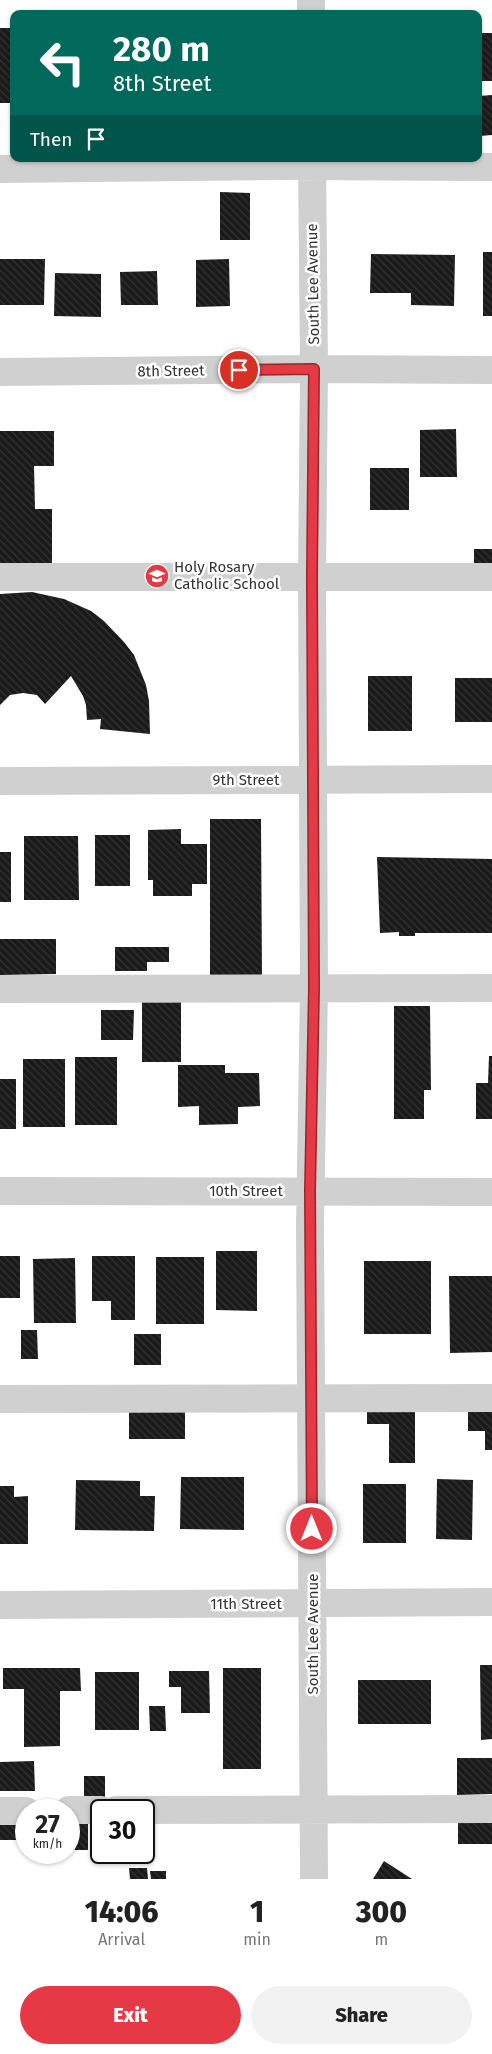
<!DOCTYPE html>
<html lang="en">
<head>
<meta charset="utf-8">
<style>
	:root { --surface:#fff; --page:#f2f2f2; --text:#222; --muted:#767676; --accent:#e63946 }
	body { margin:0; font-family:"Fira Sans",sans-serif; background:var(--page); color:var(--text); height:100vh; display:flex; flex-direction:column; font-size:19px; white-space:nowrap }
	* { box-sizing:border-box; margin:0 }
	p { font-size:16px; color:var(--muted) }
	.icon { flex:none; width:28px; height:28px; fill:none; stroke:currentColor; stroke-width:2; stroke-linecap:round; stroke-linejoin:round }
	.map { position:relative; height:1879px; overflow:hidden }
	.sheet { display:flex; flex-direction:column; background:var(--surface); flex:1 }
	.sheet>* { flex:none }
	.hud { position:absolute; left:10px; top:10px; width:472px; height:152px; border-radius:10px; box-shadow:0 1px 4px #0004; background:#00695c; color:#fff; overflow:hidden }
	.speed { position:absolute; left:15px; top:1799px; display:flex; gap:10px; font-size:25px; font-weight:700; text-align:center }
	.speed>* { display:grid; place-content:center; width:65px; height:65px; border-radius:50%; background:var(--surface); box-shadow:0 1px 4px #0004; line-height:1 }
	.speed small { font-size:12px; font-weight:400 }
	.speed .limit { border:2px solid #111; border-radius:8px; background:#fff; color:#111 }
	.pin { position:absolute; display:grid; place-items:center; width:42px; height:42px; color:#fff; margin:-21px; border:2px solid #fff; border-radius:50%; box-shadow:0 1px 5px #0007 }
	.me { position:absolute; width:55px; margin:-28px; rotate:0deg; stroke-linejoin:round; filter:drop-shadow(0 0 4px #0008) }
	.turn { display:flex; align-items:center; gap:18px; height:105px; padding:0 20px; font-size:22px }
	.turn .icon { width:65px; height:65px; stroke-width:2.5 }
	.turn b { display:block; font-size:35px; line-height:42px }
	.then { display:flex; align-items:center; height:48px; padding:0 20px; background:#0003; gap:10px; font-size:19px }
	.eta { display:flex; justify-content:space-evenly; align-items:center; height:85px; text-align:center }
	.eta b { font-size:30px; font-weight:800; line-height:35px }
	.cta { display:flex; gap:10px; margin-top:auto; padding:10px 20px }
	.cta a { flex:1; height:58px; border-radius:30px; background:var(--accent); color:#fff; font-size:20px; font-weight:800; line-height:58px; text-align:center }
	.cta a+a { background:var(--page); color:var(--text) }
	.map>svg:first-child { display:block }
</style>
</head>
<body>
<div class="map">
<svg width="492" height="1879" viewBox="0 0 492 1879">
	<defs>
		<pattern id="building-back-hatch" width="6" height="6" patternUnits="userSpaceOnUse" patternTransform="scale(1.25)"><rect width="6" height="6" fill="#1a1a1a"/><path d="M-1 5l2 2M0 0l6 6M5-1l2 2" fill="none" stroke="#333"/></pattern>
	</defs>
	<rect width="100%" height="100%" fill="#fff"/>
	<path fill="url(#building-back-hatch)" d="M 0,28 L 14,28 L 14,103 L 0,103 Z
		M 480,33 L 492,33 L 492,81 L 480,81 Z
		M 492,95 L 492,135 L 479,136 L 479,96 Z
		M 220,192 L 250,193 L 250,240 L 220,240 Z
		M 483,252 L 492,252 L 492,316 L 483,316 Z
		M 371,254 L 455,255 L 454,306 L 411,305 L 411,293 L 370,293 Z
		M 0,259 L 45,259 L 44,305 L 0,305 Z
		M 229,259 L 230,306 L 196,307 L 196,260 Z
		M 157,271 L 158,305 L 121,305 L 120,272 Z
		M 55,273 L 101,274 L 101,317 L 54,316 Z
		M 456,429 L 457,477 L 420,477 L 420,430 Z
		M 0,431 L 54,431 L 54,466 L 34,466 L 35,509 L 52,509 L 52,564 L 0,564 Z
		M 370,468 L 409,468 L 409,510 L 370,510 Z
		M 474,549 L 492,549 L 492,566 L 474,566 Z
		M 32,592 L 64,599 L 91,611 L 104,621 L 124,642 L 134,655 L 146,685 L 149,701 L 150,734 L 100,729 L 101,719 L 87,720 L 86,705 L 83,696 L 71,676 L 45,704 L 37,695 L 23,693 L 10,695 L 0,705 L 0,594 Z
		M 368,676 L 412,676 L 412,731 L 368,731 Z
		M 455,678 L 492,678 L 492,722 L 455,722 Z
		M 210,819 L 261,819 L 262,977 L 210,977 Z
		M 181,829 L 181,844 L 207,844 L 207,884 L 192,884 L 192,896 L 153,896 L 153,880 L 148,880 L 148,830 Z
		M 95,835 L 130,835 L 130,886 L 95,886 Z
		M 24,836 L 78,836 L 79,900 L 24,900 Z
		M 0,852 L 11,852 L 11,902 L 0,902 Z
		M 377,857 L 492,859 L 492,933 L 415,933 L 415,936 L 399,936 L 399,932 L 380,933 Z
		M 0,939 L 56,939 L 56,974 L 0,975 Z
		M 115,947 L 169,947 L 169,962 L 147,962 L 147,971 L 115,971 Z
		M 142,1000 L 181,1000 L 181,1062 L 142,1062 Z
		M 394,1006 L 430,1006 L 431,1090 L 424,1090 L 424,1119 L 394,1119 Z
		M 101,1010 L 134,1010 L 133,1040 L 101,1040 Z
		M 489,1056 L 492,1056 L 492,1119 L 476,1119 L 476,1083 L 488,1083 Z
		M 75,1057 L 117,1057 L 117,1125 L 75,1125 Z
		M 23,1059 L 65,1059 L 65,1127 L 23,1127 Z
		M 178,1065 L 225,1065 L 225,1073 L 259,1073 L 260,1106 L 238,1107 L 238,1124 L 199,1125 L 199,1106 L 178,1107 Z
		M 0,1079 L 16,1079 L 16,1129 L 0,1129 Z
		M 216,1251 L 257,1251 L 257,1311 L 216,1310 Z
		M 0,1256 L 20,1256 L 20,1298 L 0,1298 Z
		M 92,1256 L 135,1256 L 135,1320 L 111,1320 L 111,1301 L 92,1301 Z
		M 156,1257 L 204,1257 L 204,1324 L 156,1324 Z
		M 75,1258 L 76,1323 L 34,1323 L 33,1259 Z
		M 364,1261 L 431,1261 L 431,1334 L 364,1334 Z
		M 449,1276 L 492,1276 L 492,1352 L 450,1353 Z
		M 21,1330 L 37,1330 L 38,1359 L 21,1359 Z
		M 134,1334 L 161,1334 L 161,1365 L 134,1365 Z
		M 468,1407 L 492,1407 L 492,1450 L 485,1450 L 485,1431 L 468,1431 Z
		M 367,1408 L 415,1408 L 415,1463 L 389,1463 L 389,1424 L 367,1424 Z
		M 129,1409 L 185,1409 L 185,1439 L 129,1439 Z
		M 181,1477 L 244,1477 L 244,1530 L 180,1529 Z
		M 437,1479 L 473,1480 L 472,1540 L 436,1539 Z
		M 76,1480 L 140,1481 L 140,1496 L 155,1496 L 154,1531 L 75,1530 Z
		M 363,1484 L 406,1484 L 406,1543 L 363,1543 Z
		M 0,1486 L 14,1486 L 14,1497 L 28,1496 L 28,1544 L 0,1544 Z
		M 480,1665 L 492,1665 L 492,1739 L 481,1740 Z
		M 3,1668 L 80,1668 L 81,1691 L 60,1691 L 60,1746 L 24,1747 L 24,1689 L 3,1689 Z
		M 223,1668 L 261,1668 L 261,1769 L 223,1769 Z
		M 169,1671 L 209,1671 L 210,1713 L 181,1713 L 181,1687 L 169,1687 Z
		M 95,1672 L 139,1672 L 139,1730 L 95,1730 Z
		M 358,1680 L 431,1680 L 431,1724 L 358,1724 Z
		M 149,1706 L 165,1706 L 166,1731 L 150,1731 Z
		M 457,1758 L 492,1758 L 492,1794 L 457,1795 Z
		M 34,1761 L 35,1791 L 0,1791 L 0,1762 Z
		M 84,1776 L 105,1776 L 105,1801 L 84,1801 Z
		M 458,1817 L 492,1817 L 492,1844 L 458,1844 Z
		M 0,1819 L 19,1819 L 19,1840 L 0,1840 Z
		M 69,1819 L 88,1819 L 88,1850 L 69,1850 Z
		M 384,1861 L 412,1879 L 373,1879 Z
		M 129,1868 L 147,1868 L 148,1879 L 130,1879 Z
		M 150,1871 L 166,1871 L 166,1879 L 151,1879 Z"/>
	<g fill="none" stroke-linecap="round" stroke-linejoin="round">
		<path stroke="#d0d0d0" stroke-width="28" d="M 311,0 L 311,14
			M 312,159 L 314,369 L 312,577 L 314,989 L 310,1226 L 314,1879
			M 0,169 L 281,166 L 492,167
			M 0,372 L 314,369 L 492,370
			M 0,577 L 492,577
			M 0,781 L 492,779
			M 0,989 L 492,988
			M 0,1191 L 492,1192
			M 0,1399 L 492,1398
			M 0,1605 L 492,1602
			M 69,1810 L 101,1810
			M 116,1810 L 492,1809
			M 0,1811 L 26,1811"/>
	</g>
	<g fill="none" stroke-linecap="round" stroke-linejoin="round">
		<g stroke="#96252e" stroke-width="12">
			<path id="route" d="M 239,370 L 314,369 L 312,576 L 314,988 L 310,1191 L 312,1529"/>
		</g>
		<use href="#route" stroke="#e63946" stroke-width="9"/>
	</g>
	<defs>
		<g id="school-disc" transform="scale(1.25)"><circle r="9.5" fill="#e63946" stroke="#fff"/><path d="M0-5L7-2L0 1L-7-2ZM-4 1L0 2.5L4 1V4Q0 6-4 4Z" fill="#fff"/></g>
	</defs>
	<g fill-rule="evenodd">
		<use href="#school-disc" x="157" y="576"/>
	</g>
	<g text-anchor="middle" stroke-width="5" stroke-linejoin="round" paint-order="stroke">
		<g font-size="15" fill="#333" stroke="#fff">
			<text transform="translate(313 284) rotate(-91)" y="5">South Lee Avenue</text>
			<text transform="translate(171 371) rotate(-1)" y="5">8th Street</text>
			<text x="246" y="785">9th Street</text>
			<text x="246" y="1196">10th Street</text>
			<text x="246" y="1609">11th Street</text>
			<text transform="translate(313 1634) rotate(-90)" y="5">South Lee Avenue</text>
		</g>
		<g font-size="15" fill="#333" stroke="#fff" text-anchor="start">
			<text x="174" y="572">Holy Rosary<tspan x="174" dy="17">Catholic School</tspan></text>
		</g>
	</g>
</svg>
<div class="speed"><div>27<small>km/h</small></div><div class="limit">30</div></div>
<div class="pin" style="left:239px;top:370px;background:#d93025"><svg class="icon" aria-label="arrive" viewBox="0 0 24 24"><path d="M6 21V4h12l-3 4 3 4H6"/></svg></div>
<svg class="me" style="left:312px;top:1529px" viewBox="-20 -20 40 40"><circle r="17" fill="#e63946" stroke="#fff" stroke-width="3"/><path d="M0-11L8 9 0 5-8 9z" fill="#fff"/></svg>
<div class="hud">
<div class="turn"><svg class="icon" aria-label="left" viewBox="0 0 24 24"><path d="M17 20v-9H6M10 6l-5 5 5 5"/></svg><div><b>280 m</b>8th Street</div></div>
<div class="then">Then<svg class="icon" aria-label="arrive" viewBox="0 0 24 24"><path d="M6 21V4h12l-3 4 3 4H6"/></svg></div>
</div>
</div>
<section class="sheet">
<div class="eta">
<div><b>14:06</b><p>Arrival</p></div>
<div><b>1</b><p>min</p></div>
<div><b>300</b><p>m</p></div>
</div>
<div class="cta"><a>Exit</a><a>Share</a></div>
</section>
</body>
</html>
